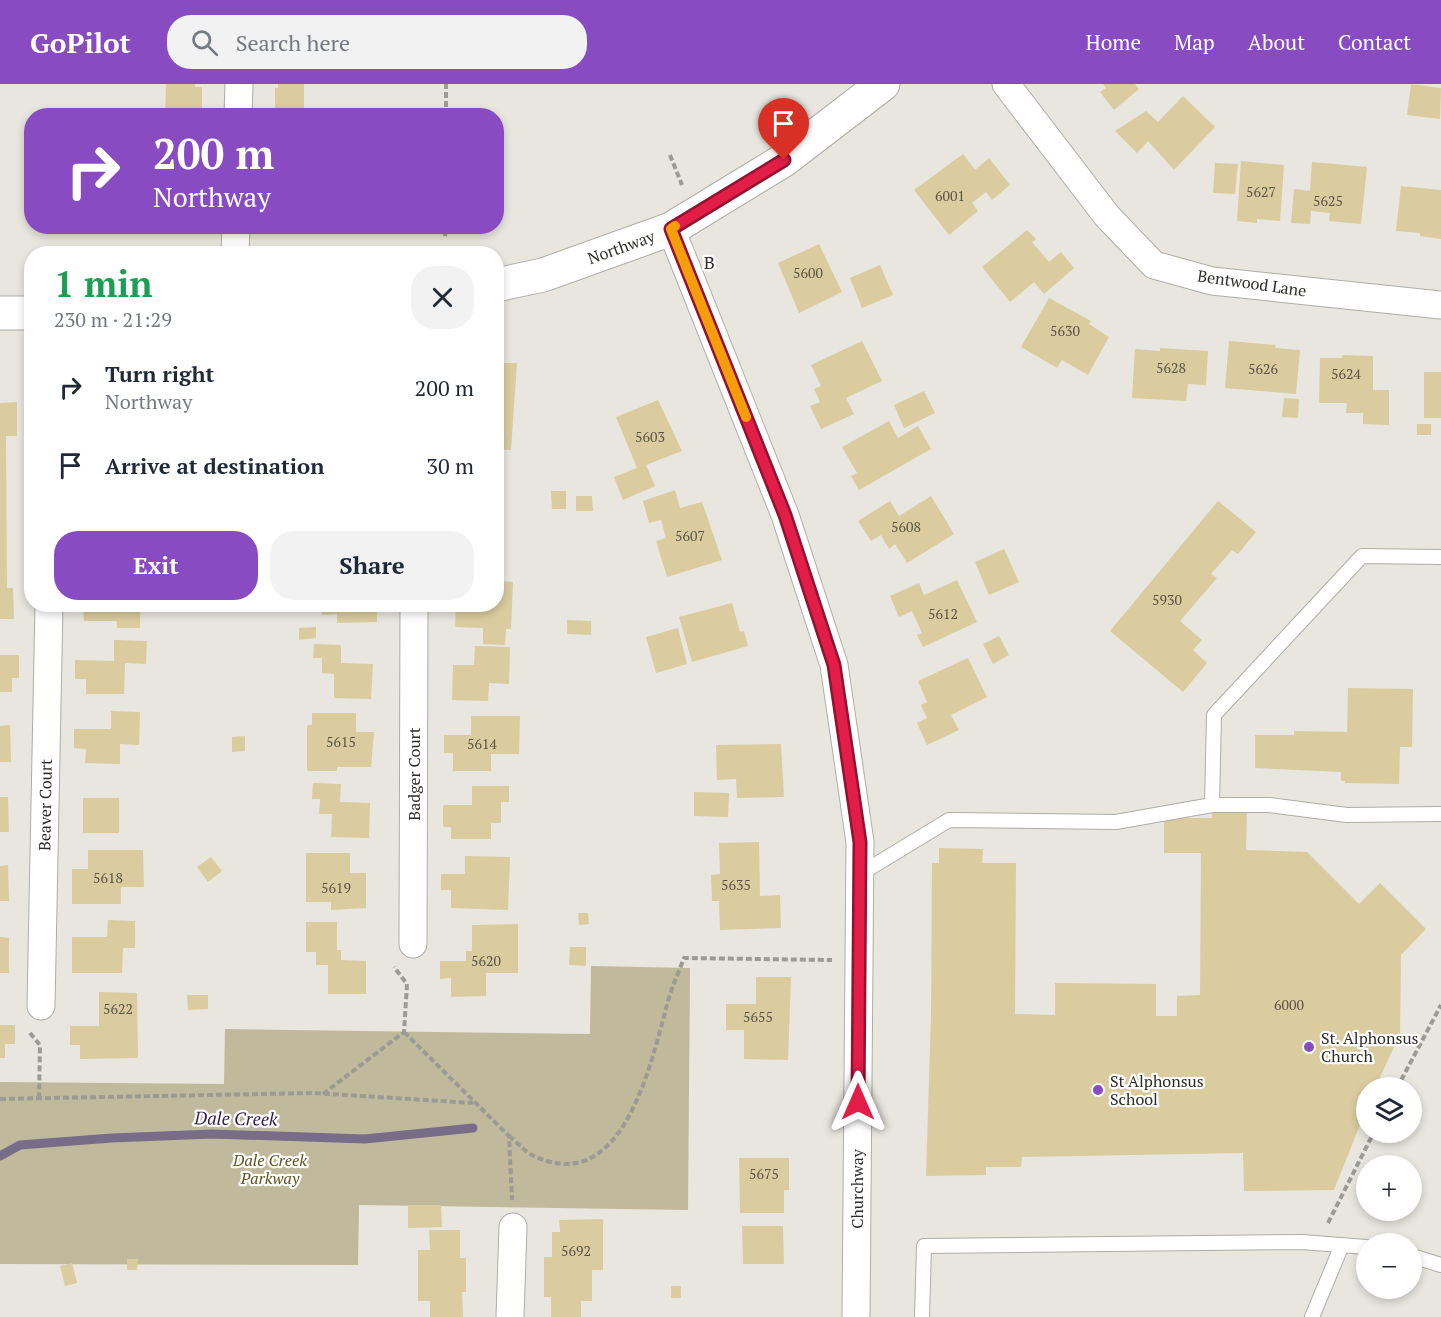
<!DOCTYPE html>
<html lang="en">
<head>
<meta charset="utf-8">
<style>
	:root { --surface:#fff; --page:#f2f2f3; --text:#1f2937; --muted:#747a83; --accent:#884bc1 }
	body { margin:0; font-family:"PT Serif",serif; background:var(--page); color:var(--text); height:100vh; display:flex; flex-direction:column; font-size:22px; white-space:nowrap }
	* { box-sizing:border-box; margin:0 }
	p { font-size:20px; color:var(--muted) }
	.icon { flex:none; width:33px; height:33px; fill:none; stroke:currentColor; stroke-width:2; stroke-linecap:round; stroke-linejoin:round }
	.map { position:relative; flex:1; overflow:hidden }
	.details { position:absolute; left:24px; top:162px; width:480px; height:366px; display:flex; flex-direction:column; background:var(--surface); border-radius:24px; box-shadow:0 3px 9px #0003 }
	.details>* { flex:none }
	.top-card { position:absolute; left:24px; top:24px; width:480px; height:126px; border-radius:24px; box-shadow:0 3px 9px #0003; background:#884bc1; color:#fff; overflow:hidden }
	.controls { position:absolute; left:1356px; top:993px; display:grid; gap:12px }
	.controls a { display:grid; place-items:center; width:66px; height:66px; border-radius:50%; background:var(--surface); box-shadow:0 3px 9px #0003; font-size:30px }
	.pin { position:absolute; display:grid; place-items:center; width:51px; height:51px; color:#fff; margin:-62px -26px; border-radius:50% 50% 50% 0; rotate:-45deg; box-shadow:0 0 6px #0007 }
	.pin .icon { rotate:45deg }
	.me { position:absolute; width:66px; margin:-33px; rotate:0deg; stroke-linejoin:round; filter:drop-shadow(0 0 4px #0008) }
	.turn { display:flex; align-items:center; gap:21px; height:126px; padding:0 30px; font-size:27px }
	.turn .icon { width:78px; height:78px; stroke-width:2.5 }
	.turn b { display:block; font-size:42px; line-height:51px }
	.round { display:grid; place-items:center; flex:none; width:63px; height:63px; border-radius:24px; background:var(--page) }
	.head { display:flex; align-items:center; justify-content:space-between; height:102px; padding:0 30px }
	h1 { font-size:36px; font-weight:800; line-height:45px; color:#1e9e55 }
	.cta { display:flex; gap:12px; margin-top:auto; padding:12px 30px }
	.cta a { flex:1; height:69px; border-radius:24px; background:var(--accent); color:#fff; font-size:24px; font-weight:800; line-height:69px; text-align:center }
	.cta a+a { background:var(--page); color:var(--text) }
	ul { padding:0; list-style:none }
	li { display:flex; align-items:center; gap:18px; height:78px; padding:0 30px }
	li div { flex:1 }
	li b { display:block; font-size:22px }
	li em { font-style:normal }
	header { display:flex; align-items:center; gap:36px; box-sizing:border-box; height:84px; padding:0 30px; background:var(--accent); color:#fff }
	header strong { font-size:28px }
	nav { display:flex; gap:33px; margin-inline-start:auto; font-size:21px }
	.search { width:420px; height:54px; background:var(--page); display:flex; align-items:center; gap:15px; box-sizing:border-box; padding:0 21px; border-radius:24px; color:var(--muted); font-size:22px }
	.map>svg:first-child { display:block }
</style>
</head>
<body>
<header>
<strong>GoPilot</strong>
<div class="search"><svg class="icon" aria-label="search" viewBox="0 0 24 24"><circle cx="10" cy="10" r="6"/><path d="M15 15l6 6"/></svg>Search here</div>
<nav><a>Home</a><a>Map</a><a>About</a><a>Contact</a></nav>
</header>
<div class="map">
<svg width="1441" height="1233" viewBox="0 0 1441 1233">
	<rect width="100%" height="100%" fill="#e8e6df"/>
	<path fill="#c1b99b" d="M 591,882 L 690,884 L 688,1126 L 359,1121 L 358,1181 L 0,1180 L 0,998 L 224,1000 L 225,945 L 590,950 Z"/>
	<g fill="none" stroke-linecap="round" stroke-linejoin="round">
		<path stroke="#796c88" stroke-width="9" d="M 0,1072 L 20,1061 L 112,1054 L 212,1050 L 365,1055 L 473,1044"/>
	</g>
	<path fill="#dacc9f" d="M 166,0 L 195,0 L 195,3 L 202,3 L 202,32 L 165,32 Z
		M 278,0 L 304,0 L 304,32 L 275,32 L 275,4 L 278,4 Z
		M 1103,0 L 1135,0 L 1139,5 L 1114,26 L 1100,8 L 1106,4 Z
		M 1411,0 L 1441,4 L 1440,35 L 1407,31 Z
		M 1183,12 L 1215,43 L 1174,86 L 1148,57 L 1137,69 L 1115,47 L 1146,27 L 1158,38 Z
		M 963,70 L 975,86 L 989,74 L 1010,101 L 992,116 L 986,108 L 972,119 L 978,127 L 949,151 L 914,106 Z
		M 1241,77 L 1284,81 L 1280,137 L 1257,135 L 1257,139 L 1237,137 Z
		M 1312,78 L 1367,83 L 1361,140 L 1329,137 L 1330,129 L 1311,127 L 1310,140 L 1291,139 L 1294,105 L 1310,107 Z
		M 1215,79 L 1238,80 L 1235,110 L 1213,109 Z
		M 1401,102 L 1441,106 L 1441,155 L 1420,152 L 1420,149 L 1396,147 Z
		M 1027,146 L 1036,155 L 1032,158 L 1049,178 L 1061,168 L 1074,184 L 1044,210 L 1034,198 L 1010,218 L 982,183 Z
		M 819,160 L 842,208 L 799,229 L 778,179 Z
		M 880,181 L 893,211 L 862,224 L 850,194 Z
		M 1049,214 L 1091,237 L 1089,240 L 1109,253 L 1088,291 L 1062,276 L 1057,284 L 1021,263 Z
		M 862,257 L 882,297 L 846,314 L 854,330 L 821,345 L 810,322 L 820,318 L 814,305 L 821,302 L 811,281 Z
		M 1229,257 L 1276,261 L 1275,264 L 1300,266 L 1296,310 L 1225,304 Z
		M 1160,264 L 1208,267 L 1206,301 L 1188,300 L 1186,317 L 1132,314 L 1135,265 L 1160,267 Z
		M 1342,271 L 1373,272 L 1373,306 L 1389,306 L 1389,341 L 1363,340 L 1363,329 L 1346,329 L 1347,319 L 1319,319 L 1320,274 L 1342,274 Z
		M 496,279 L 517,279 L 511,366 L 496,365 Z
		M 1424,288 L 1441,288 L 1441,334 L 1424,334 Z
		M 924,307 L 935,329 L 904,344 L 894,321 Z
		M 1284,314 L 1299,315 L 1298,334 L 1282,333 Z
		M 658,316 L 682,367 L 646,381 L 655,402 L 623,416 L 614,393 L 637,384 L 616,333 Z
		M 17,318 L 17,352 L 6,352 L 7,504 L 13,504 L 14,535 L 0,535 L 0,319 Z
		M 889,337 L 898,354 L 918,342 L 931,365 L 859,406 L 851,392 L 857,389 L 842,363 Z
		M 1417,340 L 1431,340 L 1431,351 L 1417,351 Z
		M 675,406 L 680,424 L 702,418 L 722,476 L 667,493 L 656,457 L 666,454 L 661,436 L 649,439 L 643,417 Z
		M 551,407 L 566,407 L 566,425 L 552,425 Z
		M 576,412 L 592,412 L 593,427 L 576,427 Z
		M 931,412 L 954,450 L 907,479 L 895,460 L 889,465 L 881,451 L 871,457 L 858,437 L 890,417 L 899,432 Z
		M 1218,417 L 1256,448 L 1238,470 L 1232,466 L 1211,490 L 1217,494 L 1180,537 L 1202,556 L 1193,566 L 1207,579 L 1183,608 L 1110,547 Z
		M 1004,465 L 1019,498 L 989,511 L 975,478 Z
		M 957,496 L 977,538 L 923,563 L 917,551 L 922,549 L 912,527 L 899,533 L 890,512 L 919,499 L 924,511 Z
		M 496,497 L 513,498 L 511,545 L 506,545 L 505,561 L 483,560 L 483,544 L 455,543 L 456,520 L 496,520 Z
		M 732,519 L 740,548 L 744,547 L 748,562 L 692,578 L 679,533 Z
		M 83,520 L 140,520 L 140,544 L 117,544 L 117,537 L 84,537 Z
		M 322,520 L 377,520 L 377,538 L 337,539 L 337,530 L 322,531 Z
		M 567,536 L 591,537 L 591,551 L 567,550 Z
		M 316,543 L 316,554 L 299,556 L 299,544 Z
		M 678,544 L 687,580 L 656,589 L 646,553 Z
		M 999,552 L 1009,571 L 993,580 L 983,560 Z
		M 114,556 L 147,557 L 146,580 L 125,579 L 124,610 L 86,610 L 86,595 L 75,595 L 75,576 L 114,577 Z
		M 314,560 L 341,561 L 341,579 L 373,580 L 371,615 L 334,614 L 334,590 L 322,589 L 322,574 L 313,574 Z
		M 475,562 L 510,563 L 509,600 L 489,599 L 488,617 L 452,616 L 453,581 L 474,581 Z
		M 0,571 L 19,571 L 19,594 L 12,594 L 12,608 L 0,608 Z
		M 968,574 L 987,613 L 951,631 L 959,646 L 927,661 L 917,639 L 927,634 L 921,621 L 927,618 L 918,597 Z
		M 1348,604 L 1413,605 L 1412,663 L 1400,663 L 1399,700 L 1345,699 L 1345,697 L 1341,697 L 1341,688 L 1255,684 L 1255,651 L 1294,651 L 1294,647 L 1347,648 Z
		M 111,627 L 140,628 L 139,661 L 120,660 L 120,680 L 85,679 L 86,665 L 74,664 L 74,645 L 111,645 Z
		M 312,629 L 356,629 L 356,648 L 374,648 L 371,683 L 337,683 L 337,687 L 307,687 L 307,641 L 312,641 Z
		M 471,632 L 520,632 L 519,670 L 491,670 L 491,687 L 453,687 L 453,669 L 444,669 L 444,651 L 471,651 Z
		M 10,641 L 11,678 L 0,678 L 0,642 Z
		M 245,652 L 245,667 L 232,668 L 232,653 Z
		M 781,660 L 784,713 L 737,714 L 736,695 L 717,696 L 716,661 Z
		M 313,699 L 341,700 L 340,718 L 370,719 L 369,754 L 331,753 L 332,730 L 319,730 L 320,715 L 312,715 Z
		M 472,702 L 509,702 L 509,718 L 501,718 L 501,739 L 491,739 L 491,755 L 451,755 L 451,743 L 443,743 L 443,721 L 472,721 Z
		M 694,708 L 729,709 L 728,733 L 694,732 Z
		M 0,713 L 8,713 L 9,748 L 0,748 Z
		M 83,714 L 119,714 L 119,749 L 83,749 Z
		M 1212,729 L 1247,729 L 1246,766 L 1307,768 L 1359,820 L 1380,799 L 1426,845 L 1401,871 L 1400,950 L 1375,1004 L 1366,1004 L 1366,1026 L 1334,1106 L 1244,1107 L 1243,1069 L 1022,1073 L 1021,1083 L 986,1083 L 986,1091 L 926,1092 L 931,931 L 932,779 L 939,779 L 939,764 L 983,765 L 982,779 L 1016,779 L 1015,930 L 1055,931 L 1055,899 L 1156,900 L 1156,932 L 1177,932 L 1177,912 L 1200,911 L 1201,769 L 1164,769 L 1164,734 L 1212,734 Z
		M 759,758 L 760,812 L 780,811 L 781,844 L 720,846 L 719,817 L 712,817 L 711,791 L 720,790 L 719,759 Z
		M 88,766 L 143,766 L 144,803 L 121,803 L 121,820 L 72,820 L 72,785 L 88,785 Z
		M 306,769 L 350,769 L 350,789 L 366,789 L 366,824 L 331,826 L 331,818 L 306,818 Z
		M 465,772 L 510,773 L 508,826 L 451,824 L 451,806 L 441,806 L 441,790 L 465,790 Z
		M 211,773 L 222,787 L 208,798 L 197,783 Z
		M 8,781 L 9,817 L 0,817 L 0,782 Z
		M 578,829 L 588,829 L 589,840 L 579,841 Z
		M 108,836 L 135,837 L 135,864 L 123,864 L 122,889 L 72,889 L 72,853 L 107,853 Z
		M 306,838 L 337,838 L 337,866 L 341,866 L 341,876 L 366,877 L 366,910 L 328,910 L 328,881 L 316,881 L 316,868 L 306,868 Z
		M 518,840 L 518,889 L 486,889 L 486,912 L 451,913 L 451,894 L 440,895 L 440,877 L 466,877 L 466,867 L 472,867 L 472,841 Z
		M 0,853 L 9,854 L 9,889 L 0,889 Z
		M 570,863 L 586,863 L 586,882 L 569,881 Z
		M 756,893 L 791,893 L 788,976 L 744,975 L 744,946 L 726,946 L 726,920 L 756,920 Z
		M 99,908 L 137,909 L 138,974 L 80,975 L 80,961 L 70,961 L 70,942 L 99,942 Z
		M 187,911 L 208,911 L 208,925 L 188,926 Z
		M 0,941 L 15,941 L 15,960 L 5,960 L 5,974 L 0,974 Z
		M 739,1074 L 789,1074 L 789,1106 L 784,1106 L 784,1129 L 740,1129 Z
		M 408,1121 L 441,1121 L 442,1143 L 408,1144 Z
		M 603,1135 L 603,1186 L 592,1186 L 592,1217 L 581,1217 L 581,1233 L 551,1233 L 551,1213 L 544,1213 L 544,1173 L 552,1173 L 552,1148 L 560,1148 L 559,1136 Z
		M 742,1142 L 783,1142 L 784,1180 L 743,1180 Z
		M 429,1146 L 460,1146 L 460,1174 L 466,1174 L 466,1208 L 462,1208 L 463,1233 L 430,1233 L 430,1217 L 418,1217 L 418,1166 L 430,1166 Z
		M 127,1175 L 138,1175 L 137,1186 L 127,1186 Z
		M 72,1179 L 77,1199 L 65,1202 L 60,1182 Z
		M 671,1202 L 681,1202 L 681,1214 L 671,1214 Z"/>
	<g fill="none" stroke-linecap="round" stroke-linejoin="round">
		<g stroke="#aeada6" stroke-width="16">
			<path id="lane" d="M 1212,721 L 1269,721 L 1347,731 L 1441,730
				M 860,790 L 949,736 L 1116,738 L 1212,721 L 1214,631 L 1362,472 L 1441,473
				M 1412,1172 L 1441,1181
				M 922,1233 L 924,1162 L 1302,1158 L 1366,1163
				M 1312,1233 L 1342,1161"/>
		</g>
		<g stroke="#aeada6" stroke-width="29">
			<path id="street" d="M 1006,0 L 1107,132 L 1154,181 L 1212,197 L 1441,221
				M 238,32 L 239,0
				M 671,145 L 785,431 L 834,581 L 860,758 L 856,1233
				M 235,170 L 236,142
				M 413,860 L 414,520
				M 41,922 L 49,520
				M 510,1233 L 513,1143"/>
		</g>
		<g stroke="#aeada6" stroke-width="35">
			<path id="secondary" d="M 496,201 L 543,191 L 671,145 L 784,76 L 883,0
				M 0,229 L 32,229"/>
		</g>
		<path stroke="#9b9a94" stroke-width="4" stroke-dasharray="6 3" stroke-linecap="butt" d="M 446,32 L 446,0
			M 670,71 L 682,101
			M 445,152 L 446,142
			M 404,948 L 509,1052 L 512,1116
			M 30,949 L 40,961 L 39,1015
			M 1397,1004 L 1441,921
			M 323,1010 L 404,948 L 407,900 L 394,883
			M 0,1015 L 313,1009 L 473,1019
			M 509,1052 C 517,1058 525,1068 534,1072 C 623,1114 651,979 667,921 C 671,905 678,890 684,874 L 832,876
			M 1328,1139 L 1374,1048"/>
		<use href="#lane" stroke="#fff" stroke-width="14"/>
		<use href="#street" stroke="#fff" stroke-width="27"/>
		<use href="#secondary" stroke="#fff" stroke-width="33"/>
	</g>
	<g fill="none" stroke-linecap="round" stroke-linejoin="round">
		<g stroke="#92132f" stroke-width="15">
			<path id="route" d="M 784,76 L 671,145 L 785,431 L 834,581 L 860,758 L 858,1018"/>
		</g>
		<use href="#route" stroke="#e11d48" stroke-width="10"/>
		<path stroke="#f59e0b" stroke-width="10" d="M 675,142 L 671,145 L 746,333"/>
	</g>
	<g fill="#884bc1" stroke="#fff" stroke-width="2">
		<circle cx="1309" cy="963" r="6"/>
		<circle cx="1098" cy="1006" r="6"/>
	</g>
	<g text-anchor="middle" stroke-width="4.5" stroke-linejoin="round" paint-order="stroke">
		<g font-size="14" fill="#585446">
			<text x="1261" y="113">5627</text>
			<text x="950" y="117">6001</text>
			<text x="1328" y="122">5625</text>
			<text x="808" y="194">5600</text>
			<text x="1065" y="252">5630</text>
			<text x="1171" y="289">5628</text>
			<text x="1263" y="290">5626</text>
			<text x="1346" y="295">5624</text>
			<text x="650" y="358">5603</text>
			<text x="906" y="448">5608</text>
			<text x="690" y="457">5607</text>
			<text x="1167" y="521">5930</text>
			<text x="943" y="535">5612</text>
			<text x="341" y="663">5615</text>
			<text x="482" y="665">5614</text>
			<text x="108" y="799">5618</text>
			<text x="736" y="806">5635</text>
			<text x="336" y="809">5619</text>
			<text x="486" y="882">5620</text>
			<text x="1289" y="926">6000</text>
			<text x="118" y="930">5622</text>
			<text x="758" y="938">5655</text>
			<text x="764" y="1095">5675</text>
			<text x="576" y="1172">5692</text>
		</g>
		<g font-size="16" fill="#2c2c29" stroke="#fff">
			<text transform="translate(621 163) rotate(-20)" y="6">Northway</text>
			<text transform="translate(1252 199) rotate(8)" y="6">Bentwood Lane</text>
			<text transform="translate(414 690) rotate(-90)" y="6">Badger Court</text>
			<text transform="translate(45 721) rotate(-89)" y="6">Beaver Court</text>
			<text transform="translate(857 1105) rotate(-90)" y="6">Churchway</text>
		</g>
		<g font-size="16" fill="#2c2c29" stroke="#fff" text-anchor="start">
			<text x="1321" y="960">St. Alphonsus<tspan x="1321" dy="18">Church</tspan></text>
			<text x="1110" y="1003">St Alphonsus<tspan x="1110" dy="18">School</tspan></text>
		</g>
		<g font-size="16" font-style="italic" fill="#61521c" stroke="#fff">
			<text x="270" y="1082">Dale Creek<tspan x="270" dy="18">Parkway</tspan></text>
		</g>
		<g font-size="18" letter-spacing="1.5" fill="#2c2c29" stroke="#fff">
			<text x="710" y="185">B</text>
		</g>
		<g font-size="18" font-style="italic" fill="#351b4e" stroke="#fff">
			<text transform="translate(236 1035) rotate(1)" y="6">Dale Creek</text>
		</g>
	</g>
</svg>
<div class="controls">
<a><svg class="icon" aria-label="layers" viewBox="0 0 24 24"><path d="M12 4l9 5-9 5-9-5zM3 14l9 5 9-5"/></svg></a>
<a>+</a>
<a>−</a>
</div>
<div class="pin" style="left:784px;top:76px;background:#d93025"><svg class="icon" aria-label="arrive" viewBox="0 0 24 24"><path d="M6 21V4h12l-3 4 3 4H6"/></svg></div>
<svg class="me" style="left:858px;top:1018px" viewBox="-20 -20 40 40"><path d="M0-17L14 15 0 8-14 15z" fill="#e11d48" stroke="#fff" stroke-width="4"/></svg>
<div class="top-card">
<div class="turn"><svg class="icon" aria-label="right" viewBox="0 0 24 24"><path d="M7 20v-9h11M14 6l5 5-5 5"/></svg><div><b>200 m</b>Northway</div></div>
</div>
<section class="details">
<div class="head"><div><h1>1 min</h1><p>230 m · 21:29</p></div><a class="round"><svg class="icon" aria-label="close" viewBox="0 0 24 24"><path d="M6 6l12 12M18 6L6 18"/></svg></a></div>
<ul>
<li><svg class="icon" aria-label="right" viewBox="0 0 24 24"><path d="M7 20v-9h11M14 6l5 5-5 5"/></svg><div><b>Turn right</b><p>Northway</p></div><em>200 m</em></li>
<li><svg class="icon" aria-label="arrive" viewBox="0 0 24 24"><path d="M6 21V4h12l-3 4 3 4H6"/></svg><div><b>Arrive at destination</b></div><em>30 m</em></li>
</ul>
<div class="cta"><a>Exit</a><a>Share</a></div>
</section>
</div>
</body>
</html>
